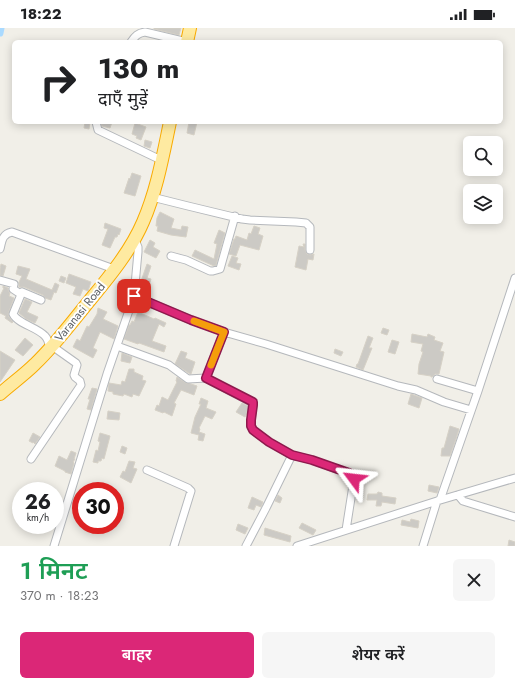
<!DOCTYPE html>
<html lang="hi">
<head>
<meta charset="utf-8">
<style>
	:root { --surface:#fff; --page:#f6f6f6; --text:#202124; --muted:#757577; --accent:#db2777 }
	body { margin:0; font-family:Jost,"Noto Sans Devanagari",sans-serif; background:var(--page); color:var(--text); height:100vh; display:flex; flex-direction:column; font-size:15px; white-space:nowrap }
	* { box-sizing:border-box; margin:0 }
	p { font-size:13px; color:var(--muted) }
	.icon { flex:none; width:22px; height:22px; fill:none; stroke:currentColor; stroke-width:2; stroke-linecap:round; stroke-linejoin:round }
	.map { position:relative; height:518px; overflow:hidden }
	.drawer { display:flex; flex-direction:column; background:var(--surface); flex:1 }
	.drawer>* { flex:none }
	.top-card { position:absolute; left:12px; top:12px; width:491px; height:84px; border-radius:6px; box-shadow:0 2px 10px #0003; background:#fff; color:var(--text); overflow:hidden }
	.buttons { position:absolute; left:463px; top:108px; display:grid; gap:8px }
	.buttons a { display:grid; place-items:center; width:40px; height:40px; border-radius:6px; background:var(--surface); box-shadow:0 2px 10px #0003; font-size:20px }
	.speed { position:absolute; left:12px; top:454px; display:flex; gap:8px; font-size:20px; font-weight:700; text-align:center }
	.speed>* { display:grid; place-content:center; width:52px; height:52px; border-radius:50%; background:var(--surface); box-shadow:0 2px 10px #0003; line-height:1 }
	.speed small { font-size:10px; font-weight:400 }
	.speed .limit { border:6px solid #d22; background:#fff; color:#111 }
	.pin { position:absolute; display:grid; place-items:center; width:34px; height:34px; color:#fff; margin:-17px; border-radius:8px; box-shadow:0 2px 6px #0006 }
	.me { position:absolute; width:44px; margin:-22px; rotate:300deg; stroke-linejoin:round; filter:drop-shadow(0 0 3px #0008) }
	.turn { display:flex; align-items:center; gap:14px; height:84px; padding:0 20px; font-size:18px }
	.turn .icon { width:52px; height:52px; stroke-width:2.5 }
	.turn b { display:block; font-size:28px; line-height:34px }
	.round { display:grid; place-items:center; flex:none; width:42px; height:42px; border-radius:6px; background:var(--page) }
	.headline { display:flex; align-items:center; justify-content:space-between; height:68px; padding:0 20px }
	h1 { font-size:24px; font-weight:600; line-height:30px; color:#1e9e55 }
	.primary-button { display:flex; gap:8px; margin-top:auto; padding:8px 20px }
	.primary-button a { flex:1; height:46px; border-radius:6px; background:var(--accent); color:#fff; font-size:16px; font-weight:600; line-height:46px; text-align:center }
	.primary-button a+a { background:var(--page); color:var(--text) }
	.status { display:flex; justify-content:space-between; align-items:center; height:28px; padding:0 20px; background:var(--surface); direction:ltr }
	.status svg { height:11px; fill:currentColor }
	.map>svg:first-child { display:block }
</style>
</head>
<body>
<div class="status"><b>18:22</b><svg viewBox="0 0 49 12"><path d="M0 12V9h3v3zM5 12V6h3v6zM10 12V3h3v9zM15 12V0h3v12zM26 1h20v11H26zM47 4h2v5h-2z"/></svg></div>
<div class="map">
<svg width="515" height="518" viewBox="0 0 515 518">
	<rect width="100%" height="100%" fill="#f1efe8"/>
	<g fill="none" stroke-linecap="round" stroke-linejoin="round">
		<path stroke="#aadaff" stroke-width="7" d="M 0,5 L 1,0"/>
	</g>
	<path fill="#cccac5" stroke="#d6d1c6" d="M 154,0 L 181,0 L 179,7 L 154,1 Z
		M 85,94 L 90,94 L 89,101 L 84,100 Z
		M 101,94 L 112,94 L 110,100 L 102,98 Z
		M 189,94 L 197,94 L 194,107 L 187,105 Z
		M 135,95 L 146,99 L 141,112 L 136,110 L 137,108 L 132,106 Z
		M 145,112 L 152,114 L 150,120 L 144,118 Z
		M 132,145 L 141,148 L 135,168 L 124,165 L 129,150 L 130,151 Z
		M 160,184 L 174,191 L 171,200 L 181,202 L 182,198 L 188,199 L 186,209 L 171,207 L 157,203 L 158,198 L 156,198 L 157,190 Z
		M 105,195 L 121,201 L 119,207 L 118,206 L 117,209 L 115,209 L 110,220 L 102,217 L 108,201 L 104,200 Z
		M 254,198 L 260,200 L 258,206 L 263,208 L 259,222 L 240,217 L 236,228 L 229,226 L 234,211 L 235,211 L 236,208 L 247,212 L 249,205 L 251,206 Z
		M 219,202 L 225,205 L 216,237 L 214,238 L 192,228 L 195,222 L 214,231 L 217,216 L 214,215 Z
		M 150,212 L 155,215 L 153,219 L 160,223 L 156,230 L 144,224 Z
		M 303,216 L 305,216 L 305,222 L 307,226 L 310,227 L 314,226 L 313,232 L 308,231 L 306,242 L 295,239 L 299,218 L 304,219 Z
		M 232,228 L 238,230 L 236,235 L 241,236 L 239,242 L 228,238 Z
		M 1,236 L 6,238 L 3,248 L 0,247 L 0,241 Z
		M 147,236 L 151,238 L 147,250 L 151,251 L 146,268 L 139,265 L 140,256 Z
		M 18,238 L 30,241 L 26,251 L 52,262 L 55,255 L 59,257 L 56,265 L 54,264 L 51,272 L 45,270 L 43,267 L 24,259 L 19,259 L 19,254 L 22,248 L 16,246 Z
		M 69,246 L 91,254 L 88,263 L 83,261 L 80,268 L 73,266 L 76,259 L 66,255 Z
		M 61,248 L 66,250 L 64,255 L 59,253 Z
		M 3,258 L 8,260 L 8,262 L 10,265 L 9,268 L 14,270 L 8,286 L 9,289 L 13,294 L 12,295 L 5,290 L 6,288 L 0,285 L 0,268 L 4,260 L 3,260 Z
		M 25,271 L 32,274 L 27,284 L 38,289 L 35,295 L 26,291 L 19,285 Z
		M 137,275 L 144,278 L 142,284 L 135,281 Z
		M 98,280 L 107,284 L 103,291 L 118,298 L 114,311 L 100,304 L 93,320 L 97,322 L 93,330 L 73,319 L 77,311 L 80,313 L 87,298 L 89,299 L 97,286 Z
		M 138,284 L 154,291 L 155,290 L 166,295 L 164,299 L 159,296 L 152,313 L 166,318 L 164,324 L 139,315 L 138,316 L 124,311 L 129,297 L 130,297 L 132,293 L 134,294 Z
		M 383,300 L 389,302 L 387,307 L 381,305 Z
		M 412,306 L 427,309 L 428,306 L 435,309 L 434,312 L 443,315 L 440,323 L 444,324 L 439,346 L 435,346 L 432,349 L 431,349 L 431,348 L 418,346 L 419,336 L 423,324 L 421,323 L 423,316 L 411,314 Z
		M 368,308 L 373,310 L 369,320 L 372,320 L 363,342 L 356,339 L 357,336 L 358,336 Z
		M 25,310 L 33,317 L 23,328 L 15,322 Z
		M 392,312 L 399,314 L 395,326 L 388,324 Z
		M 335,321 L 343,324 L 341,328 L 334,325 Z
		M 0,323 L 15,332 L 0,354 Z
		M 181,323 L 187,325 L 185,330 L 195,334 L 191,346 L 190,346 L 175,336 Z
		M 122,325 L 132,329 L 130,335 L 121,333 Z
		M 129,341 L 134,341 L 134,344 L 143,348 L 142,352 L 146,353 L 139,368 L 133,366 L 132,369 L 124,366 L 123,368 L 113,366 L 113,364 L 108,363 L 109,355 L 121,357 L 122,353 L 125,354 Z
		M 177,349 L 186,355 L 191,356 L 197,358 L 194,367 L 181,362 L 174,375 L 176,376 L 172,388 L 164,384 L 163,385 L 155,382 L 157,377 L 159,378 L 162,369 L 168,372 L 177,354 L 176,353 Z
		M 92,360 L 97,361 L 91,382 L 87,381 L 90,371 L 88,371 Z
		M 411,366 L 422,370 L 419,380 L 408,376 Z
		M 201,370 L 208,373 L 206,380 L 216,384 L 212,391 L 205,388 L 199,400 L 200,401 L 199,404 L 205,406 L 203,413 L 198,412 L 199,407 L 191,405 L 195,389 L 201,376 L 199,376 Z
		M 242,375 L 248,378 L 247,385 L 245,389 L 236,384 Z
		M 108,383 L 120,385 L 119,392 L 107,391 Z
		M 450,398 L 459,401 L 456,411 L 450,428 L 441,428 L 442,420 L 444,420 Z
		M 33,405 L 40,409 L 35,416 L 33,414 L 33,415 L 29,413 Z
		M 100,405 L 110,408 L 104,431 L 102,430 L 101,433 L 98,433 L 98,435 L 93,434 L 96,422 L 98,423 L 100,414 L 98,413 Z
		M 122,418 L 127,420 L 125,426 L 120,424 Z
		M 71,423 L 76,425 L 74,431 L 75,431 L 73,434 L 74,435 L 71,446 L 65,444 L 65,443 L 55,438 L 59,428 L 67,432 Z
		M 129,433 L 135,434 L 133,440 L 137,441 L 131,455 L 120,449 L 123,443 L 125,444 Z
		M 429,457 L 439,459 L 437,465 L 428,463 Z
		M 378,464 L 382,465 L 382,468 L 396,470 L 395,476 L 382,474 L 381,478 L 376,478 L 377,472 L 367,472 L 368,466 L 377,466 Z
		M 278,467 L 282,470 L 280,475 L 275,473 Z
		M 252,469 L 263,474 L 261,479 L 256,477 L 254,482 L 248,480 Z
		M 411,491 L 419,493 L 418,500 L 401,497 L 402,492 L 410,494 Z
		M 302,495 L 316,502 L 313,507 L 299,500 Z
		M 238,496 L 248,500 L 245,506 L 236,502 Z
		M 265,500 L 291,508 L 290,514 L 264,507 Z
		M 509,512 L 515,514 L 515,518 L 508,518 Z"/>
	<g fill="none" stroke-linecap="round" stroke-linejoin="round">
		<g stroke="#b5b8bc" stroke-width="9">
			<path id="minor" d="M 131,14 C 135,8 138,5 145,4 L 187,14
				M 96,94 L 98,102 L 161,132
				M 152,169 L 188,178 L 242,191 L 250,192 L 296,194 L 306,195 L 310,199 L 310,222
				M 0,221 C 2,213 2,206 12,204 L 114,241
				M 171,228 L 186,232 L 210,243 L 213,243 L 220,241 L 235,188
				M 0,252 L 14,256 L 13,261 L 19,265 L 22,264 L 41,272
				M 22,264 L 13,286 C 18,296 37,299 45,308 C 48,311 49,316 50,320
				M 134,268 L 191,292 L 224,304 L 266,316 L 398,358 L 416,362 L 444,374 L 471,382
				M 224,304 L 206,350 L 253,375 L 253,377 L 251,393 L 251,398 L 253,402 L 269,414 L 292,427 L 312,432 L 353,447 L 354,451 L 346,502
				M 117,318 L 169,337 L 188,351 L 206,350
				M 437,351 L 478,363
				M 31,431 L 81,357 L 80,353 L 75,349 L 74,347 L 77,337 L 76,335 L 52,318
				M 147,442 L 188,460 L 191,463 L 174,518
				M 458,467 L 463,473 L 515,489
				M 440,472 L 478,363 L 515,250
				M 54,518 L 107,346 L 134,268 L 138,224 L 138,219 L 134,210
				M 246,518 L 266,480 L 292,427
				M 297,518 L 437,473 L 515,450
				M 423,518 L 437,473"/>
		</g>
		<g stroke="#f9ab00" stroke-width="14">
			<path id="trunk" d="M 187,14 L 190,0
				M 0,366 C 11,356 24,347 35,336 C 55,317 72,294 90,272 C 110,248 131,222 143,194 C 157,162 163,127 170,94"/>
		</g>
		<use href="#minor" stroke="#fff" stroke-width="7"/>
		<use href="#trunk" stroke="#feeaa1" stroke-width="12"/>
	</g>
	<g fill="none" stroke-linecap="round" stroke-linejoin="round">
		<g stroke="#8e194d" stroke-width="10">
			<path id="route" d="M 134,268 L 191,292 L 224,304 L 206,350 L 253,374 L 253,377 L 251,392 L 251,398 L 253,402 L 269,414 L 292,427 L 312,432 L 349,445 L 353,447 L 354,451"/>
		</g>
		<use href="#route" stroke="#db2777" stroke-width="7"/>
		<path stroke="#f59e0b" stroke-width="7" d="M 194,293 L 224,304 L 211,337"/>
	</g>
	<g text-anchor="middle" stroke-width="4" stroke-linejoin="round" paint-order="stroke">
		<g font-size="12" fill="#5f6368" stroke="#fff">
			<text transform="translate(80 284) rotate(-51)" y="4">Varanasi Road</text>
		</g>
	</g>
</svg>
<div class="buttons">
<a><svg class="icon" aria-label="search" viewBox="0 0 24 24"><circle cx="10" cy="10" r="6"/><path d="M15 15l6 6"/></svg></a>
<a><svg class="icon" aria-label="layers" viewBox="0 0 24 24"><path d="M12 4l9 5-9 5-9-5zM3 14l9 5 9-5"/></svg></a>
</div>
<div class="speed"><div>26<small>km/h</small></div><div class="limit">30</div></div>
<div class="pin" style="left:134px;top:268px;background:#d93025"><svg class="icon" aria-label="arrive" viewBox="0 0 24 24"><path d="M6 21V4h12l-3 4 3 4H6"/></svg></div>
<svg class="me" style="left:354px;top:451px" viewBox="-20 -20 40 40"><path d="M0-17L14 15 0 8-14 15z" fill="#db2777" stroke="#fff" stroke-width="4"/></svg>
<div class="top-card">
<div class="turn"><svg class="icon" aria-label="right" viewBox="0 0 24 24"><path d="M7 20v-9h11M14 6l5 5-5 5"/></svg><div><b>130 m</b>दाएँ मुड़ें</div></div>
</div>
</div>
<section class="drawer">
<div class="headline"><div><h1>1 मिनट</h1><p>370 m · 18:23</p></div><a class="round"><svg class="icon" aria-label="close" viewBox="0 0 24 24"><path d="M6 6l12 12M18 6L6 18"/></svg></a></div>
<div class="primary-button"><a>बाहर</a><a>शेयर करें</a></div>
</section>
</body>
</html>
